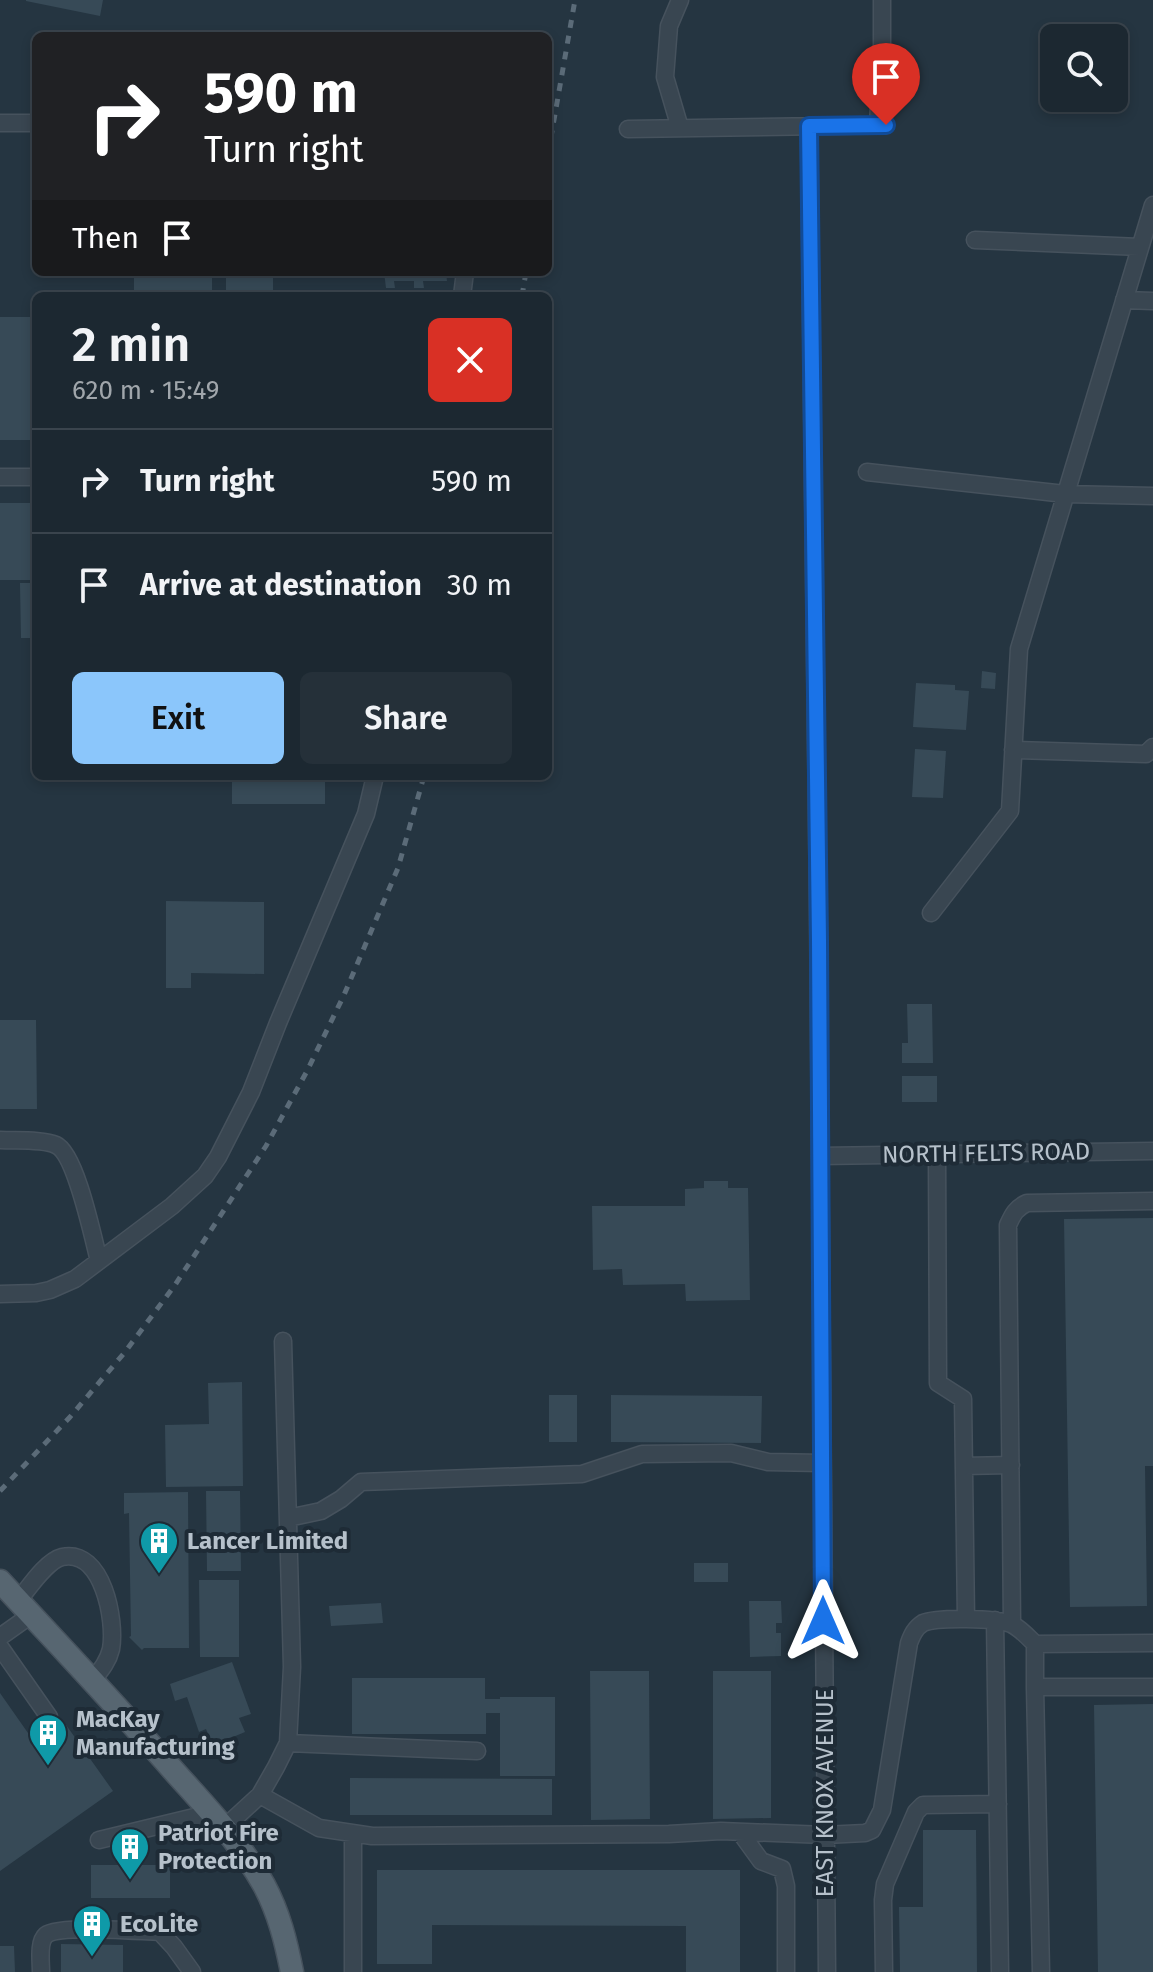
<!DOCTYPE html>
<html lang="en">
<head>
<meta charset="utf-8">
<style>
	:root { --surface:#1c2831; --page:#253039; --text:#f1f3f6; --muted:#a0a6ab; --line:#3a444d; --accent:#8bc6fb }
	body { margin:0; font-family:"Fira Sans",sans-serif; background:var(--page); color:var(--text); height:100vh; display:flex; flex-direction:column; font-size:30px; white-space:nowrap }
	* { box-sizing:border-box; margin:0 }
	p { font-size:26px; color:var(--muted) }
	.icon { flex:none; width:44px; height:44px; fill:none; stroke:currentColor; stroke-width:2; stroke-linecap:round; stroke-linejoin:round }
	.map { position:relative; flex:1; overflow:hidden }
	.details { position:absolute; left:32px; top:292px; width:520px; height:488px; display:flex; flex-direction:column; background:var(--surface); border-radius:12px; box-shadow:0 4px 12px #0003,0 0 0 2px var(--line) }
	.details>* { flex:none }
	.banner { position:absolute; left:32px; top:32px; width:520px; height:244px; border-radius:12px; box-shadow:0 4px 12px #0003,0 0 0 2px var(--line); background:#202124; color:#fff; overflow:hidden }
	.buttons { position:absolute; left:1040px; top:24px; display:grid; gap:16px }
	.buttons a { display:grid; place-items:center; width:88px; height:88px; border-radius:12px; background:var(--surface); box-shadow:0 4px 12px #0003,0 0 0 2px var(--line); font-size:40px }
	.pin { position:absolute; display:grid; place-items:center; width:68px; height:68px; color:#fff; margin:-82px -34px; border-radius:50% 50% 50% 0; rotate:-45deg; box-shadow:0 0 8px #0007 }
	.pin .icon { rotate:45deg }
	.me { position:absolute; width:88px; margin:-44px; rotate:0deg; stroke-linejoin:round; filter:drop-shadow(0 0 6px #0008) }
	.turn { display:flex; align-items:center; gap:28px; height:168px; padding:0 40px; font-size:36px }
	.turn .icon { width:104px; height:104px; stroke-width:2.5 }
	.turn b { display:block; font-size:56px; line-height:68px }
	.then { display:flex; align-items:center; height:76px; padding:0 40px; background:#0003; gap:16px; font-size:30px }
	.round { display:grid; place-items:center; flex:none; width:84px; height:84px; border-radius:12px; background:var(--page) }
	.summary { display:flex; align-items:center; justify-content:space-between; height:136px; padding:0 40px }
	h1 { font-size:48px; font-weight:600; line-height:60px }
	.action { display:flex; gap:16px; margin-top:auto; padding:16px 40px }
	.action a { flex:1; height:92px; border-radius:12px; background:var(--accent); color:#111; font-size:32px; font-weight:600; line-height:92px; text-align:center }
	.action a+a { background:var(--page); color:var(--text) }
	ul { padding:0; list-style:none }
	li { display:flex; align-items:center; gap:24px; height:104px; padding:0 40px; border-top:2px solid var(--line) }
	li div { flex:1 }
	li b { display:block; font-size:30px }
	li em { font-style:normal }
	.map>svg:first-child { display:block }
</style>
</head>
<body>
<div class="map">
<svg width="1153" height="1972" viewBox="0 0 1153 1972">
	<rect width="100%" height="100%" fill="#253541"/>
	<path fill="#374a57" d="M 26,0 L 103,0 L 100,16 L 26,1 Z
		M 134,272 L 212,272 L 212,296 L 134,296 Z
		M 226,272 L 273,272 L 273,296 L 226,296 Z
		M 384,272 L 446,272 L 447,281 L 423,281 L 424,288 L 414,288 L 414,281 L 394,281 L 395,288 L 386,288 Z
		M 0,317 L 36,317 L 36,440 L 0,440 Z
		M 0,503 L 36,503 L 36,580 L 0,580 Z
		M 20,583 L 36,583 L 36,638 L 21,638 Z
		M 982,671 L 996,673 L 995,689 L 981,688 Z
		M 916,683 L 955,685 L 955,690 L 969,691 L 966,730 L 913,727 Z
		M 915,749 L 946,751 L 943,798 L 912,797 Z
		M 232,776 L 325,776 L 325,804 L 232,804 Z
		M 166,901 L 264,902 L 264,974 L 191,973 L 191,988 L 166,988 Z
		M 907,1004 L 932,1004 L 933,1063 L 902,1063 L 902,1043 L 908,1043 Z
		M 0,1020 L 36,1020 L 37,1109 L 0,1109 Z
		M 902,1076 L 937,1076 L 937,1102 L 902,1102 Z
		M 704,1181 L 728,1181 L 728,1188 L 748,1188 L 750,1300 L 686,1301 L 685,1284 L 623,1285 L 622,1269 L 593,1270 L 592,1206 L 685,1206 L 685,1189 L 704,1188 Z
		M 1153,1218 L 1153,1466 L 1145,1466 L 1147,1606 L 1070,1607 L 1064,1219 Z
		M 242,1382 L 243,1486 L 166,1487 L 165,1425 L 209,1424 L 208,1383 Z
		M 549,1395 L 577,1395 L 577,1442 L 549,1442 Z
		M 611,1395 L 762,1396 L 761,1443 L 611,1442 Z
		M 206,1491 L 240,1491 L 241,1571 L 207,1571 Z
		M 188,1492 L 189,1648 L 144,1648 L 142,1650 L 129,1637 L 131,1636 L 129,1513 L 124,1514 L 124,1493 Z
		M 694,1563 L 728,1563 L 728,1582 L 694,1582 Z
		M 199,1580 L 239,1580 L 239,1657 L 200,1657 Z
		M 749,1601 L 781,1601 L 782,1623 L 776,1623 L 776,1633 L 781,1633 L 781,1656 L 750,1657 Z
		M 381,1603 L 383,1623 L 331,1626 L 329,1606 Z
		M 232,1662 L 251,1714 L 239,1718 L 245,1732 L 233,1737 L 237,1749 L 223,1754 L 218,1742 L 212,1744 L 206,1729 L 199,1732 L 187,1697 L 175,1701 L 170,1684 Z
		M 590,1671 L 649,1671 L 650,1819 L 591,1820 Z
		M 713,1671 L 771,1671 L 771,1818 L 713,1819 Z
		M 352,1678 L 485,1678 L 485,1699 L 500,1699 L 500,1697 L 555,1697 L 555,1776 L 500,1776 L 500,1713 L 486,1713 L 486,1734 L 352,1734 Z
		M 0,1693 L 35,1743 L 64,1722 L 113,1791 L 0,1871 Z
		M 1153,1704 L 1153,1972 L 1098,1972 L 1094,1705 Z
		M 350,1778 L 552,1779 L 552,1815 L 350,1815 Z
		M 923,1830 L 976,1830 L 977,1972 L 900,1972 L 899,1907 L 923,1907 Z
		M 91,1865 L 170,1865 L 170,1898 L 91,1898 Z
		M 377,1870 L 740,1870 L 740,1972 L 686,1972 L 686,1926 L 432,1925 L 432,1964 L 377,1964 Z
		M 61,1944 L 123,1945 L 123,1972 L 61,1972 Z
		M 0,1946 L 14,1946 L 15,1972 L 0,1972 Z"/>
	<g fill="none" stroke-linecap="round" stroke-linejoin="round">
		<g stroke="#46525d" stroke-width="19">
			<path id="minor" d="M 0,123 L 36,123
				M 878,125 L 882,44 L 882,0
				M 809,126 L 818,902 L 827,1972
				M 680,128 L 665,77 L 669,26 L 680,0
				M 628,129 L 886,125
				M 975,240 L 1140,247
				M 462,296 L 465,272
				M 1124,300 L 1153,301
				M 867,472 L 1065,494 L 1153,496
				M 0,477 L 36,477
				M 1013,750 L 1146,754 L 1153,747
				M 931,913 L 1010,811 L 1019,649 L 1153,205
				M 0,1140 C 15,1141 43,1139 56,1145 C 76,1154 93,1238 99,1261
				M 937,1153 L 938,1383 L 963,1399 L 966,1619
				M 820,1156 L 1153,1151
				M 0,1294 L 36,1293 L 50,1290 L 75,1279 L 172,1206 L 205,1176 L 218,1157 L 251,1092 L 278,1023 L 366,814 L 375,776
				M 964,1466 L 1011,1465
				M 288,1518 L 321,1511 L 341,1499 L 361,1482 L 582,1474 L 642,1454 L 731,1453 L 768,1462 L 822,1463
				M 18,1601 C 28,1589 46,1561 62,1557 C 103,1548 116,1621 111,1649 C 108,1662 100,1671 92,1681
				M 995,1620 L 1000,1972
				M 1012,1624 L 1008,1225 C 1013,1214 1016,1208 1027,1203 L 1153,1201
				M 0,1637 L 31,1615
				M 1035,1644 L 1153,1643
				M 0,1647 L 49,1717
				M 288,1743 L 477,1751
				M 260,1795 L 319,1828 L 372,1836 L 669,1834 L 721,1831 L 825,1835 L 865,1833 L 872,1830 L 882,1810 L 909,1643 C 912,1635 915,1628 923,1623 C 937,1617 996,1618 1011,1624 C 1020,1628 1028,1637 1035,1644 L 1035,1687
				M 224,1828 L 260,1795 L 276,1767 L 288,1743 L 292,1667 L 283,1341
				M 740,1832 L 761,1861 L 782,1869 L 786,1886 L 786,1972
				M 353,1833 L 353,1972
				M 99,1840 L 211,1813
				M 41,1972 C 41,1962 38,1942 46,1935 C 58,1925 141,1931 160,1932 L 174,1947 L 192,1972
				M 884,1972 L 883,1900 L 885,1884 L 916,1812 L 923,1805 L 998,1804
				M 1041,1972 L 1035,1687 L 1153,1687"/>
		</g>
		<g stroke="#46525d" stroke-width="25">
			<path id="major" d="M 0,1581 C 58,1644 117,1706 173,1770 C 206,1807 240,1842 264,1885 C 279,1913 286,1942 292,1972"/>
		</g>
		<use href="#minor" stroke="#394651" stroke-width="16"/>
		<use href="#major" stroke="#576671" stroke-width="22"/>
		<path stroke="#5b6b78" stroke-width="5" stroke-dasharray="8 8" stroke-linecap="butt" d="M 548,154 L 575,0
			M 522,296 L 526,272
			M 0,1491 L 70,1417 L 125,1352 L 175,1285 L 266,1146 L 307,1071 L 344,995 L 398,868 L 424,776"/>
	</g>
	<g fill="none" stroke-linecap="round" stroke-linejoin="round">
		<g stroke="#114b97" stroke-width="20">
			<path id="route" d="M 823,1621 L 819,940 L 809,126 L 886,125"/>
		</g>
		<use href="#route" stroke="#1a73e8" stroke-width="14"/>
	</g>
	<defs>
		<g id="building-pin" transform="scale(2)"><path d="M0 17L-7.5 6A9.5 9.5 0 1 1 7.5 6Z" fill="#0f9aa8" stroke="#1e2b36"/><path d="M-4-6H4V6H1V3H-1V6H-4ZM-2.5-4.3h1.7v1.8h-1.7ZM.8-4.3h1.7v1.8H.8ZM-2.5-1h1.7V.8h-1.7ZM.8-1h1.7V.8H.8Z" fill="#fff"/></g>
	</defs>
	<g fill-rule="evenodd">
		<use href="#building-pin" x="159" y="1541"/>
		<use href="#building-pin" x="48" y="1733"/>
		<use href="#building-pin" x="130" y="1847"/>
		<use href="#building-pin" x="92" y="1924"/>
	</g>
	<g text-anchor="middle" stroke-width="8" stroke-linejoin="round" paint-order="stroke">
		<g font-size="24" fill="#b6c1cb" stroke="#1e2b36">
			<text transform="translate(986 1153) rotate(-1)" y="8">NORTH FELTS ROAD</text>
			<text transform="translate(825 1793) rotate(-90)" y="8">EAST KNOX AVENUE</text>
		</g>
		<g font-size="24" font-weight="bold" fill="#b6c1cb" stroke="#1e2b36" text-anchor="start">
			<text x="187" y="1549">Lancer Limited</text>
			<text x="76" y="1727">MacKay<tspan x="76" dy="28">Manufacturing</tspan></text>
			<text x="158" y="1841">Patriot Fire<tspan x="158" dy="28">Protection</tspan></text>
			<text x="120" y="1932">EcoLite</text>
		</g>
	</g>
</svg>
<div class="buttons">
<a><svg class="icon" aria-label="search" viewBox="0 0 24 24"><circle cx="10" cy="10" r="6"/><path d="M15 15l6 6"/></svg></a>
</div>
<div class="pin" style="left:886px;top:125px;background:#d93025"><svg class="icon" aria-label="arrive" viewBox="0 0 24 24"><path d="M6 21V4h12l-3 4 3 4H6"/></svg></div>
<svg class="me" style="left:823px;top:1621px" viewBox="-20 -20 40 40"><path d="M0-17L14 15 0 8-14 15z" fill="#1a73e8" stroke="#fff" stroke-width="4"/></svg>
<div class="banner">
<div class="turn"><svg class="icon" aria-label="right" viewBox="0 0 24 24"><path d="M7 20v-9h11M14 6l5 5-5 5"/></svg><div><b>590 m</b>Turn right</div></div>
<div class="then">Then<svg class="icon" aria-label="arrive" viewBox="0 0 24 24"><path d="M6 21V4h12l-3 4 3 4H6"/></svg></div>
</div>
<section class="details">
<div class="summary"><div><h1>2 min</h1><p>620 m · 15:49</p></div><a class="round" style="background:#d93025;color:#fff"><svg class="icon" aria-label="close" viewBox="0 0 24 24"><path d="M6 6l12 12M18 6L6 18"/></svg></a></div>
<ul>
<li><svg class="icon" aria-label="right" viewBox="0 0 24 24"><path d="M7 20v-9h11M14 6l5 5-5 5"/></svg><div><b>Turn right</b></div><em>590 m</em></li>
<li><svg class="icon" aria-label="arrive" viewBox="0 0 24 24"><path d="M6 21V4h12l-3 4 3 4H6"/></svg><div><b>Arrive at destination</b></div><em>30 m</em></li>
</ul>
<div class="action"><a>Exit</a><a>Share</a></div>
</section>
</div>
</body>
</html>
